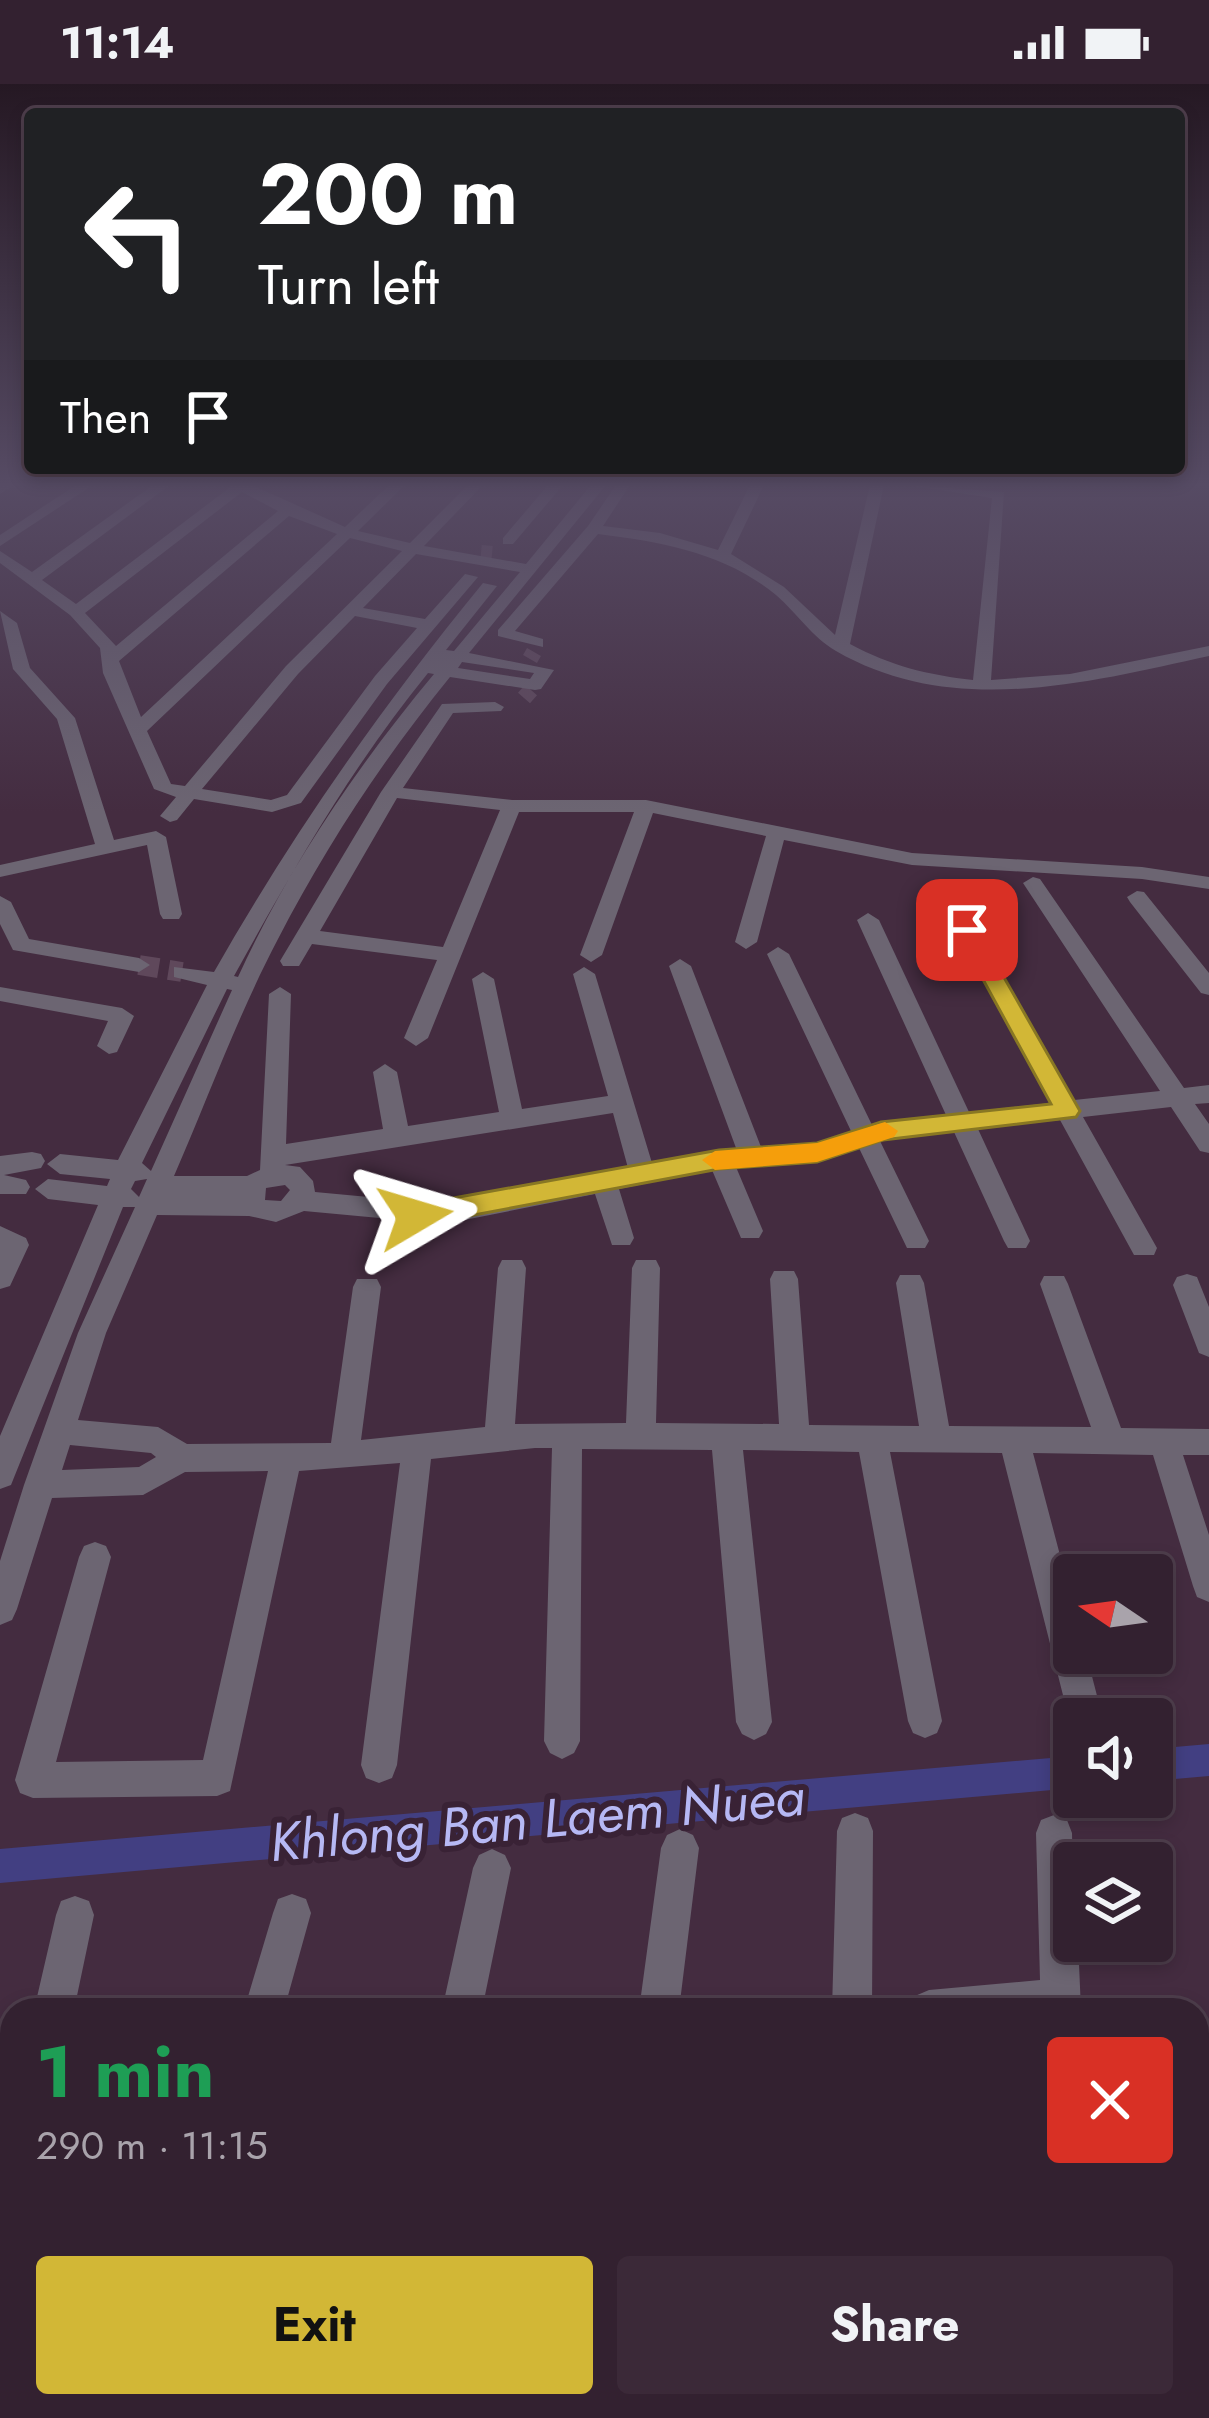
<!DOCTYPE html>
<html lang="en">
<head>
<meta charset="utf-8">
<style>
	:root { --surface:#332130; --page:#3b2938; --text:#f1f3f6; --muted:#a9a3ab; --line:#4e3e4c; --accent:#d2b736 }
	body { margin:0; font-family:Jost,sans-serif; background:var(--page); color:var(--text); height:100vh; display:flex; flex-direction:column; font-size:45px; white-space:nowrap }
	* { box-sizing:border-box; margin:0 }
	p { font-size:39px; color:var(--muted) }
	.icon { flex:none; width:66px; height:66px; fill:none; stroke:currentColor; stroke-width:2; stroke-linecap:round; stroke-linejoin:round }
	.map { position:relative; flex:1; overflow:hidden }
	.panel { position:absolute; left:0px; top:1914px; width:1209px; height:420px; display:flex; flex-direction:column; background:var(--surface); border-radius:36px 36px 0 0; box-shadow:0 6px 18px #0003,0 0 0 3px var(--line) }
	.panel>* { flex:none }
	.guide { position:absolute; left:24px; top:24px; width:1161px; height:366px; border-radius:12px; box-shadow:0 6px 18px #0003,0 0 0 3px var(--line); background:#202124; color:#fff; overflow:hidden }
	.needle { width:78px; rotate:283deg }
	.controls { position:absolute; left:1053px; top:1470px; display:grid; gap:24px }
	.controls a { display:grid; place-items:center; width:120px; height:120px; border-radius:12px; background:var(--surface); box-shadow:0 6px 18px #0003,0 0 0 3px var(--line); font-size:60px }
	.pin { position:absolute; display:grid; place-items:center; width:102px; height:102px; color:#fff; margin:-51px; border-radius:24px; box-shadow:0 6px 18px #0006 }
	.me { position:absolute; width:132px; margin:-66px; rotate:83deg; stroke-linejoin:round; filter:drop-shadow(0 0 9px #0008) }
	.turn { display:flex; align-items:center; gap:42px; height:252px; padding:0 36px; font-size:54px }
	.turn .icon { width:156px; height:156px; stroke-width:2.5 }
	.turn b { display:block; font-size:84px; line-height:102px }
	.then { display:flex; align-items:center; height:114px; padding:0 36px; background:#0003; gap:24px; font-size:45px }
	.round { display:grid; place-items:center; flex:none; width:126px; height:126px; border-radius:12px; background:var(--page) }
	.summary { display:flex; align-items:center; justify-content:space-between; height:204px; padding:0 36px }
	h1 { font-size:72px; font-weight:700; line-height:90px; color:#1e9e55 }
	.cta { display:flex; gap:24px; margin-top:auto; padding:24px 36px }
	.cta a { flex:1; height:138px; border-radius:12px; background:var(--accent); color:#111; font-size:48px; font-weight:700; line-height:138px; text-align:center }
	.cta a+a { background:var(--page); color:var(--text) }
	.status { display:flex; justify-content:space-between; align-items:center; height:84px; padding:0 60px; background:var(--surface); direction:ltr }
	.status svg { height:33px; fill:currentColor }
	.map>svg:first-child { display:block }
</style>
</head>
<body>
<div class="status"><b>11:14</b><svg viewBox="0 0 49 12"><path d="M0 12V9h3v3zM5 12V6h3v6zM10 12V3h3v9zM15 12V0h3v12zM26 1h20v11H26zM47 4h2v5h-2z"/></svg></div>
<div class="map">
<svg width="1209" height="2334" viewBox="0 0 1209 2334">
	<rect width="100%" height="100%" fill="#442c40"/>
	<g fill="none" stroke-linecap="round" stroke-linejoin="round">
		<path fill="#423f82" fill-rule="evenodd" d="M 1209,1660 L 1209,1692 L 1152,1697 L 1152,1665 Z
			M 1074,1672 L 1074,1704 L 0,1799 L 0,1765 Z"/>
		<path stroke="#5f485b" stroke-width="16" stroke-dasharray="16 8" stroke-linecap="butt" d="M 481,469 L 492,470
			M 530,575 L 534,568
			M 524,614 L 531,606"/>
		<path stroke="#5f485b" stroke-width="20" stroke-dasharray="20 10" stroke-linecap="butt" d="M 139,881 L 182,888"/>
		<path fill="#6c6572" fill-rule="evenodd" d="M 0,401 L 14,401 L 0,410 Z
			M 76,401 L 93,401 L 0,462 L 0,451 Z
			M 153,401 L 170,401 L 42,496 L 76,520 L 233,401 L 252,401 L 345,443 L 389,401 L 405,401 L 358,447 L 410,459 L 468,401 L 483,401 L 424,462 L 526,480 L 591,401 L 606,401 L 469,569 L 554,586 L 541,605 L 535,606 L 450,593 C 384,674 326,762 278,855 C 238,931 208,1014 174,1092 L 247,1092 L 260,1086 L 269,910 L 280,903 L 291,910 L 286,1060 L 383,1045 L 373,988 L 385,980 L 397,988 L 408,1042 L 499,1028 L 472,895 L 483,888 L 494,895 L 522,1025 L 608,1012 L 573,890 L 584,883 L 595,890 L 652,1079 L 736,1064 L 669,882 L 680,875 L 691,882 L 761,1063 L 816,1059 L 851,1047 L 767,870 L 778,863 L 789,870 L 872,1041 L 946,1031 L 857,836 L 868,829 L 879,836 L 969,1028 L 1051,1019 L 936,810 L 946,804 L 956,810 L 1074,1016 L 1160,1007 L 1023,799 L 1033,793 L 1040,795 L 1184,1004 L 1209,1001 L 1209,1019 L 1195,1020 L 1209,1040 L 1209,1069 L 1200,1067 L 1171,1023 L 1083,1033 L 1157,1164 L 1154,1171 L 1134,1171 L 1060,1036 L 978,1045 L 1030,1157 L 1026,1164 L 1008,1164 L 1004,1157 L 954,1048 L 880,1057 L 929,1157 L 925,1164 L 907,1164 L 859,1064 L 817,1077 L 736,1083 L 763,1147 L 759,1154 L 741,1154 L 712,1086 L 619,1105 L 634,1154 L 630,1161 L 612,1161 L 595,1110 L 444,1140 L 304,1127 L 276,1138 L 249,1132 L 157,1131 L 106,1249 L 78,1336 L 158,1343 L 187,1360 L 331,1359 L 353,1203 L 357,1195 L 377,1195 L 381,1203 L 361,1356 L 485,1343 L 498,1184 L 502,1176 L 522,1176 L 526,1184 L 515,1340 L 626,1339 L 632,1184 L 636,1176 L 656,1176 L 660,1184 L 656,1339 L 779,1340 L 770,1195 L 774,1187 L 794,1187 L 798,1195 L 809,1341 L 919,1342 L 896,1199 L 900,1191 L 920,1191 L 924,1199 L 949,1342 L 1091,1343 L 1040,1200 L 1044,1192 L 1064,1192 L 1068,1200 L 1121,1344 L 1209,1345 L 1209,1371 L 1183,1371 L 1209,1451 L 1209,1518 L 1197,1513 L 1193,1502 L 1153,1371 L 1033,1369 L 1074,1524 L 1074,1569 L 1086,1569 L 1103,1635 L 1074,1635 L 1074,1648 L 1069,1635 L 1002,1369 L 890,1368 L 942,1637 L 937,1649 L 925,1654 L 913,1649 L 908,1637 L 859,1368 L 743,1366 L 772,1638 L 766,1650 L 754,1656 L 742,1650 L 736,1638 L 712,1366 L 582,1365 L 580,1657 L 574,1669 L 562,1675 L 550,1669 L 544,1657 L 552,1364 L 535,1364 L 431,1375 L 397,1681 L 392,1694 L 379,1699 L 366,1694 L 361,1681 L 400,1379 L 299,1387 L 230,1707 L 217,1712 L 33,1714 L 20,1709 L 15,1696 L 79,1473 L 84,1462 L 95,1458 L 106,1462 L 111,1473 L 56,1678 L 203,1676 L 268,1387 L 185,1388 L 143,1411 L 52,1414 L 17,1525 L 12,1536 L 0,1541 L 0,1477 L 24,1401 L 78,1249 L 135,1123 L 123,1123 L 15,1391 L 11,1401 L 0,1405 L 0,1352 L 98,1121 L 48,1115 L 35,1105 L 48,1095 L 107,1102 L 110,1095 L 60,1090 L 47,1080 L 60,1070 L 118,1076 L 207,901 L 174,893 L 174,883 L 214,888 C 293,749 382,622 483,499 L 497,502 L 446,566 L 454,567 L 520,488 L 416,470 L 363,524 L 425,535 L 465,490 L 478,493 L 387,600 L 301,719 L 272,728 L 194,715 L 177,736 L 170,738 L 160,732 L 176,713 L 154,705 L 103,589 L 100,564 L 70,531 L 0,479 L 0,467 L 32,488 ZM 242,408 L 278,427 L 116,562 L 85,529 ZM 289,432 L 337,450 L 141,633 L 119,577 ZM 350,454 L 402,467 L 286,582 L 185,702 L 171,700 L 147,647 ZM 355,532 L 417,544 L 375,592 L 287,711 L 271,716 L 202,705 L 298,590 ZM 462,578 L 534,589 L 530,595 L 458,584 ZM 428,589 L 434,590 C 358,681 287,785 238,893 L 234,892 C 292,787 352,682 428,589 ZM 227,905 L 232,906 L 151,1087 L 142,1079 ZM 613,1029 L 628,1084 L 444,1120 L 315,1108 L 313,1097 L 300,1083 L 285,1081 ZM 147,1095 L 139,1113 L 131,1105 L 135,1097 ZM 285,1101 L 290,1106 L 281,1117 L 265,1116 L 266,1104 ZM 70,1361 L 151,1369 L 156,1373 L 139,1383 L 62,1386 Z
			M 548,401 L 563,401 L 513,460 L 503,460 L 503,454 Z
			M 616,401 L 630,401 L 603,442 L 660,449 L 718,466 L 750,401 L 764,401 L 731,470 L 784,503 L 835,551 L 870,401 L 884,401 L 850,560 C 891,582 928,591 973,596 L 992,414 L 905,401 L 1004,408 L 991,596 L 1070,590 L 1209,562 L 1209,572 C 1086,599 952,634 836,567 C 812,553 797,529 776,511 C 725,469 662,458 598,450 L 515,547 L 543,555 L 543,563 L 498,552 L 498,546 L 588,442 Z
			M 0,527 L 17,539 L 30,584 L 75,634 L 114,756 L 156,747 L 166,753 L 182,830 L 179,835 L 163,835 L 160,830 L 147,761 L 0,793 L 0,781 L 95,760 L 57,635 L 13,585 Z
			M 495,618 L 504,623 L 501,627 L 453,629 L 403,704 L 512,716 L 646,716 L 912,769 L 1142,783 L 1209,793 L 1209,805 L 1142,795 L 912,781 L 784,756 L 757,858 L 746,865 L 735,858 L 766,752 L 653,729 L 602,871 L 591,878 L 580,871 L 634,728 L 519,728 L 428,954 L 416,962 L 404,954 L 437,876 L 312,860 L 299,882 L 283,882 L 280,877 L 381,708 L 442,620 ZM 397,714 L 500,726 L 443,863 L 320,847 Z
			M 1137,807 L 1144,808 L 1209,889 L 1209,911 L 1201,909 L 1130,818 L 1127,813 Z
			M 0,812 L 11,818 L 29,855 L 139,874 L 150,881 L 139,888 L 13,866 L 0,840 Z
			M 0,903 L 122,924 L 134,932 L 117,968 L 109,970 L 97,962 L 108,937 L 0,917 Z
			M 32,1068 L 41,1070 L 45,1077 L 41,1084 L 4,1091 L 26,1096 L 30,1103 L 26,1110 L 0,1110 L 0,1072 Z
			M 0,1142 L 26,1154 L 29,1161 L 10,1202 L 0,1205 Z
			M 1187,1190 L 1197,1193 L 1209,1223 L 1209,1273 L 1199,1269 L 1173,1201 L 1177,1193 Z
			M 855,1729 L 868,1734 L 873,1747 L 872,1926 L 832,1926 L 837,1747 L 842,1734 Z
			M 1054,1731 L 1067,1736 L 1072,1749 L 1074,1857 L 1078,1857 L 1081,1926 L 909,1926 L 915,1912 L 929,1906 L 1040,1896 L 1036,1749 L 1041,1736 Z
			M 680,1745 L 693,1751 L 699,1764 L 679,1926 L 639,1926 L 661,1764 L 667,1751 Z
			M 492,1765 L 505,1771 L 511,1784 L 482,1926 L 442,1926 L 473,1784 L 479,1771 Z
			M 292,1810 L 306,1815 L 311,1829 L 284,1926 L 244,1926 L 273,1829 L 278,1815 Z
			M 75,1812 L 89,1817 L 94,1831 L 74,1926 L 34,1926 L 56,1831 L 61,1817 Z
			M 0,2036 L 12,2041 L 12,2142 L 0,2147 Z
			M 1197,2161 L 1209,2164 L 1209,2208 L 1197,2205 Z
			M 124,2322 L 170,2322 L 166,2334 L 120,2334 Z
			M 356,2322 L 402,2322 L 400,2334 L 354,2334 Z
			M 587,2322 L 633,2322 L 631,2334 L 585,2334 Z
			M 816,2322 L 862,2322 L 861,2334 L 815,2334 Z
			M 1055,2322 L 1101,2322 L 1102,2334 L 1056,2334 Z"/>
	</g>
	<linearGradient id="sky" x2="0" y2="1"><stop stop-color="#251823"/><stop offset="0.55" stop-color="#564b64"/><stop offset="1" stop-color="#564b64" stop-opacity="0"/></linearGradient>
	<rect width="1209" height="728" fill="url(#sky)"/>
	<path fill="#d2b736" stroke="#887723" stroke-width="3" d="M 967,839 L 977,846 L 1080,1027 L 1076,1033 L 883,1056 L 817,1078 L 719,1085 L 415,1142 L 401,1132 L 415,1121 L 719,1066 L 817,1059 L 881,1038 L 1051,1020 L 956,846 Z"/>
	<path fill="#f59e0b" d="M 885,1038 L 898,1047 L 894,1053 L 817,1078 L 715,1086 L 702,1076 L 715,1067 L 817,1059 Z"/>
	<g text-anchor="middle" stroke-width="12" stroke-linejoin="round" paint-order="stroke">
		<g font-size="54" font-style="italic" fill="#b6b8f4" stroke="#392235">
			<text transform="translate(537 1735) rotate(-5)" y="19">Khlong Ban Laem Nuea</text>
		</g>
	</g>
</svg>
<div class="controls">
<a><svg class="needle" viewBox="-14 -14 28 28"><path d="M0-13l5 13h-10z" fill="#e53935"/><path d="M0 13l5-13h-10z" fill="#a9a3ab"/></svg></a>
<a><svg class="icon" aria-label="sound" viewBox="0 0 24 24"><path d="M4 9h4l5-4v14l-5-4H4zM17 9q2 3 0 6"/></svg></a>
<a><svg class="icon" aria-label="layers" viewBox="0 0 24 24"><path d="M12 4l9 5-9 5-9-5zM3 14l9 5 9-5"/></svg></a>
</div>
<div class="pin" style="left:967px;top:846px;background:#d93025"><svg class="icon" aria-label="arrive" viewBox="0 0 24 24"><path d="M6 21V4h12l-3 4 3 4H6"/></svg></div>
<svg class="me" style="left:415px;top:1132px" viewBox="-20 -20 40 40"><path d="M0-17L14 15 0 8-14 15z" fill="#d2b736" stroke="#fff" stroke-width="4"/></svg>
<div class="guide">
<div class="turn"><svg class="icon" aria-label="left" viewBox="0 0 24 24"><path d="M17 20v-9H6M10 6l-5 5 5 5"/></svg><div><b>200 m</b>Turn left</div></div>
<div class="then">Then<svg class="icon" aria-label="arrive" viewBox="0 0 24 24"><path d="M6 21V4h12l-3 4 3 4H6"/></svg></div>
</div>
<section class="panel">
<div class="summary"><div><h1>1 min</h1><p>290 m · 11:15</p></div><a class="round" style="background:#d93025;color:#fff"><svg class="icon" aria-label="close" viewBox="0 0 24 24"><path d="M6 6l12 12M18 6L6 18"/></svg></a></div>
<div class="cta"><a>Exit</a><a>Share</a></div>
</section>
</div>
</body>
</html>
